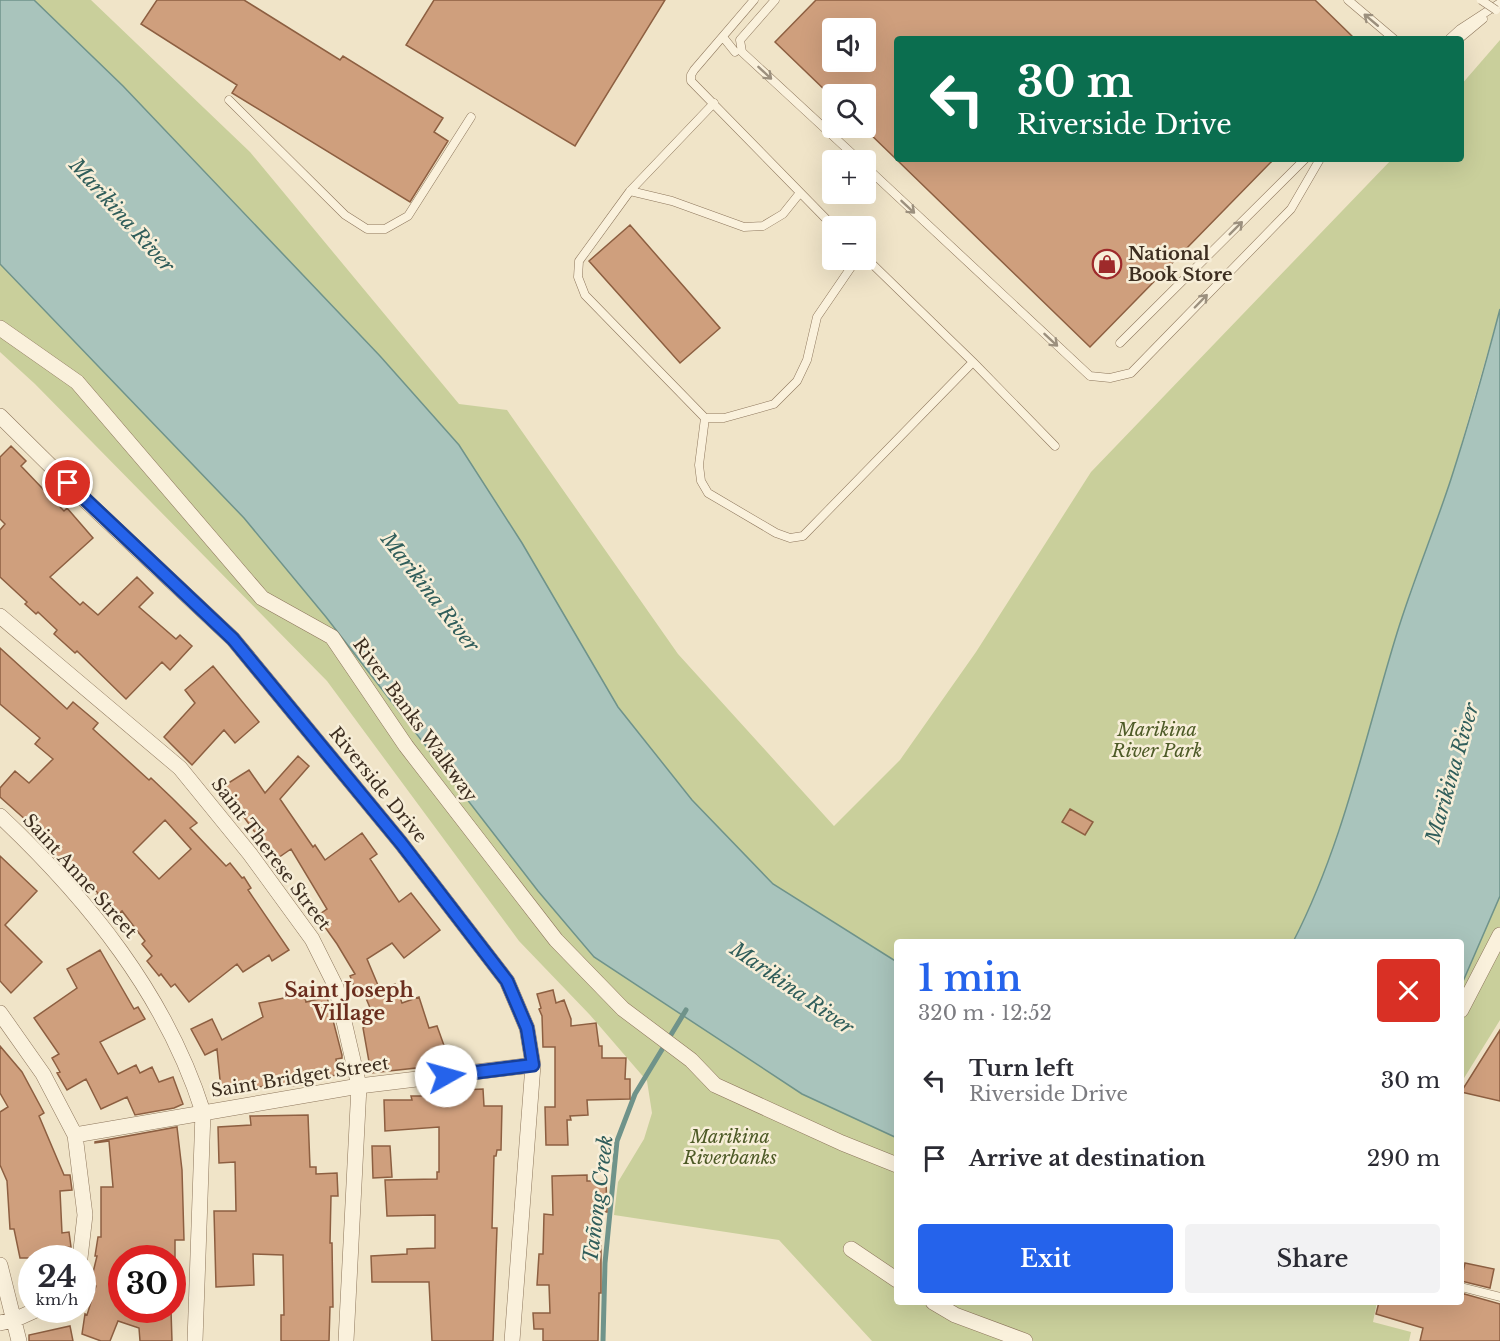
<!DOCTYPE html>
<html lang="en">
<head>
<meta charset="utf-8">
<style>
	:root { --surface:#fff; --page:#f2f2f3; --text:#2b2b33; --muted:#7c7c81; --accent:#2563eb }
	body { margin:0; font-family:"Libre Baskerville",serif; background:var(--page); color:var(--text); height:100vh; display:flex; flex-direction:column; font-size:22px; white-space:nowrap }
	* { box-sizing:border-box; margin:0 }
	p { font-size:20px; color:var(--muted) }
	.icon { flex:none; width:33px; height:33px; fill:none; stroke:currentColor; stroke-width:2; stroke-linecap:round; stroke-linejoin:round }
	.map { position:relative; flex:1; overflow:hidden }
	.details { position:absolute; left:894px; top:939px; width:570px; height:366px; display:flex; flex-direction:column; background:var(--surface); border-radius:6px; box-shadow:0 6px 24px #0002 }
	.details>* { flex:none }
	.banner { position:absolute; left:894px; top:36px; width:570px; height:126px; border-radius:6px; box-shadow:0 6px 24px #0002; background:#0b6e4f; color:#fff; overflow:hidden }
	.fabs { position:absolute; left:822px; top:18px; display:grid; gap:12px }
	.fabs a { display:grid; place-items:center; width:54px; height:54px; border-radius:6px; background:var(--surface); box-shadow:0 6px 24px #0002; font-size:30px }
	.speed { position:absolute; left:18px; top:1245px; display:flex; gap:12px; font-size:30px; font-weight:700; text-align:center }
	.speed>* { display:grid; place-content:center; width:78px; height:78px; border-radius:50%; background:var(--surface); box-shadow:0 6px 24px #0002; line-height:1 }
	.speed small { font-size:15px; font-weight:400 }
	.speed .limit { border:9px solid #d22; background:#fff; color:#111 }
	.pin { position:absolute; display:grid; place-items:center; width:51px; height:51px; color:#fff; margin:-26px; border:3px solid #fff; border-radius:50%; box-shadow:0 2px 6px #0007 }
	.me { position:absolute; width:66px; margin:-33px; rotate:83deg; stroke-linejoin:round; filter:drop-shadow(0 0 4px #0008) }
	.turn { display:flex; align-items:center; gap:21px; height:126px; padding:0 24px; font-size:27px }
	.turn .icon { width:78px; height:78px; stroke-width:2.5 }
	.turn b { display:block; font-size:42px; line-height:51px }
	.round { display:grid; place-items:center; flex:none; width:63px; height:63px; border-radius:6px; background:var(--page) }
	.overview { display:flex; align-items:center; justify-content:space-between; height:102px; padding:0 24px }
	h1 { font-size:36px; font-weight:600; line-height:45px; color:var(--accent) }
	.button { display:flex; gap:12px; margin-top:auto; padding:12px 24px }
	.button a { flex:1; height:69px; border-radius:6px; background:var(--accent); color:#fff; font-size:24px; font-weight:600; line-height:69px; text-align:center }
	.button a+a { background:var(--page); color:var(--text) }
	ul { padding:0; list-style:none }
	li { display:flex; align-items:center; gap:18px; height:78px; padding:0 24px }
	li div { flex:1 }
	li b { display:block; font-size:22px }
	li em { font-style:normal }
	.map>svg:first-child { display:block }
</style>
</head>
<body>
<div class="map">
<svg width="1500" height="1341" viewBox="0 0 1500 1341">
	<rect width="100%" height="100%" fill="#f0e4c8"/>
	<path fill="#c9cf9b" d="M 34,0 L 91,0 L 250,152 L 459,404 L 507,410 L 678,654 L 834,826 L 900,760 L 976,652 L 1091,472 L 1392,159 L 1461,159 L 1461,85 L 1500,40 L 1500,309 L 1451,480 L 1410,592 L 1335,848 L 1309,911 L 1293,942 L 897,942 L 897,962 L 772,884 L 692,800 L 618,707 L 522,543 L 459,445 L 380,356 L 123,86 Z
		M 0,264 L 244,518 L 326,617 L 464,797 L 802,1094 L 897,1138 L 897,1302 L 1377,1302 L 1373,1322 L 1411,1332 L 1409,1341 L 872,1341 L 779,1240 L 614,1215 L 618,1182 L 644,1139 L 652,1113 L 647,1081 L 590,1015 L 519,941 L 327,681 L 35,384 L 0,352 Z
		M 1500,896 L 1500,1020 L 1461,1083 L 1461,986 Z"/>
	<path fill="#a9c4bc" stroke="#6f938a" stroke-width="1.5" d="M 0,0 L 34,0 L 123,86 L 380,356 L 459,445 L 522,543 L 618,707 L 692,800 L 773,884 L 897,962 L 897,1138 L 802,1094 L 594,957 L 538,891 L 326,617 L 244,518 L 0,264 Z
		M 1500,309 L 1500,896 L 1461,986 L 1461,942 L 1293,942 C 1343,845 1365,737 1397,633 C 1413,581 1434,531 1451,479 C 1469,423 1485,366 1500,309 Z"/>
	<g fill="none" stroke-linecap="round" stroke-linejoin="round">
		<path stroke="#6f938a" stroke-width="5" d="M 603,1341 L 605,1263 L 617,1141 L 635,1094 L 686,1010"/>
	</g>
	<path fill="#cf9f7d" stroke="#8d5f41" stroke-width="1.5" fill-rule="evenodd" d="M 157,0 L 244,0 L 340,60 L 343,56 L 443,118 L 434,132 L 448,141 L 410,202 L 232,93 L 237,85 L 141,24 Z
		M 434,0 L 665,0 L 575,146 L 406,45 Z
		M 816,0 L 1315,0 L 1355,39 L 897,39 L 897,159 L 1274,159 L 1090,347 L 866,130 L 866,94 L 829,94 L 775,42 ZM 832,28 L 866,28 L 866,62 L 832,62 Z
		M 630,225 L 720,328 L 680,363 L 589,261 Z
		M 11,446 L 26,461 L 21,466 L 64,511 L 67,508 L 93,538 L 50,577 L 80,605 L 83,602 L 98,615 L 137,577 L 153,593 L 139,607 L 176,639 L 180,635 L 192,646 L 170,670 L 162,662 L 126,699 L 77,651 L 75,653 L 54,634 L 57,630 L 38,612 L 36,614 L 25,604 L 27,602 L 0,577 L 0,530 L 5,524 L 0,519 L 0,457 Z
		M 0,648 L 67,709 L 73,702 L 98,723 L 93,729 L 149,780 L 151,778 L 172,798 L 197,823 L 190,828 L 226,866 L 230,863 L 242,878 L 244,877 L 251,888 L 248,890 L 289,950 L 272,961 L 269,955 L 243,972 L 237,964 L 189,1002 L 175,984 L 171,987 L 161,974 L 159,976 L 147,961 L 152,956 L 142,944 L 145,941 L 122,911 L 117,916 L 96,895 L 98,893 L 64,861 L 61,863 L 56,859 L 51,853 L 52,851 L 32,833 L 36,829 L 0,797 L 0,788 L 15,771 L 29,783 L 53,759 L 35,744 L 40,738 L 0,704 ZM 165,820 L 191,849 L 159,879 L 133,852 Z
		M 213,666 L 259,722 L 235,743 L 224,730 L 192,765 L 164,737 L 195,703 L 185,690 Z
		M 298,756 L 309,766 L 280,799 L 313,847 L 315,845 L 325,860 L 362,833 L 377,854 L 370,859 L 399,902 L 411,893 L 440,930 L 404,958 L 392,943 L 367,959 L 380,990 L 395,984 L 402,1003 L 419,997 L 429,1028 L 437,1026 L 446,1051 L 422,1060 L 425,1067 L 371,1073 L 363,1028 L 365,1027 L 362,1020 L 373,1015 L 363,991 L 357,993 L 350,976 L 355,974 L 337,944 L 317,916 L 327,909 L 291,849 L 275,860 L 222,787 L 249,770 L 265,793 Z
		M 1070,809 L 1093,822 L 1085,835 L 1062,822 Z
		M 0,856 L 37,891 L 5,925 L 42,962 L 11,993 L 0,981 Z
		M 100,950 L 134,1009 L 138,1007 L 145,1019 L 100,1042 L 118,1074 L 136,1065 L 140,1073 L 152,1067 L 159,1082 L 173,1077 L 183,1104 L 174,1108 L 135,1115 L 127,1097 L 101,1109 L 86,1079 L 67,1090 L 57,1073 L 60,1072 L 52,1058 L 59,1054 L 34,1018 L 77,988 L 67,969 Z
		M 553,990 L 556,1003 L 564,1000 L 571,1019 L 571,1026 L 596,1023 L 599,1046 L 602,1046 L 602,1058 L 626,1058 L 625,1079 L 630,1079 L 630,1099 L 587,1100 L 588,1115 L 570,1116 L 571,1120 L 567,1120 L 568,1145 L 546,1145 L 545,1107 L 555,1107 L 555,1047 L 543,1047 L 542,1016 L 539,1009 L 541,1008 L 537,994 Z
		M 304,994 L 306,1002 L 327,997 L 342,1055 L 342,1058 L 336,1059 L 338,1075 L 307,1078 L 307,1084 L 290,1086 L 290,1084 L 221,1090 L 217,1049 L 205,1055 L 191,1029 L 212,1019 L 222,1040 L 263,1017 L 259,1003 Z
		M 1500,1030 L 1500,1101 L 1461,1092 Z
		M 0,1046 L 22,1072 L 44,1113 L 39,1116 L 64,1175 L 70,1175 L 72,1190 L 60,1191 L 62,1233 L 69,1232 L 71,1247 L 62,1248 L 64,1258 L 20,1258 L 14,1229 L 10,1229 L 7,1181 L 0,1165 L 0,1112 L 8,1107 L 0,1093 Z
		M 483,1089 L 484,1106 L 502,1106 L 501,1150 L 497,1150 L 496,1156 L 494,1156 L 492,1228 L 497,1228 L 493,1341 L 432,1341 L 429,1282 L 372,1282 L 371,1256 L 407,1254 L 407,1249 L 435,1248 L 435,1215 L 387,1216 L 385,1180 L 437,1179 L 437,1172 L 439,1172 L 439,1127 L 385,1131 L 384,1100 L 412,1100 L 411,1096 L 440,1096 L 440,1091 Z
		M 308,1115 L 310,1167 L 316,1167 L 316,1174 L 337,1173 L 338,1196 L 331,1196 L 330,1243 L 332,1243 L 333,1307 L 330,1307 L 329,1341 L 281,1341 L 281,1315 L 284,1315 L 283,1255 L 253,1254 L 254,1285 L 216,1287 L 214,1211 L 236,1211 L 235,1162 L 219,1163 L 218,1127 L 251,1125 L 250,1116 Z
		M 177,1127 L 182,1170 L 184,1240 L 175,1240 L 175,1258 L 122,1258 L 122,1310 L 171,1310 L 172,1341 L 140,1341 L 139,1328 L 118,1321 L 110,1341 L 101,1341 L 82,1334 L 85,1314 L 87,1315 L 96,1286 L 90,1285 L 97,1256 L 95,1256 L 98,1237 L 101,1237 L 101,1187 L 113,1187 L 109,1141 L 95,1143 L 95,1142 Z
		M 372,1146 L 390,1146 L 392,1177 L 373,1178 Z
		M 587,1175 L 587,1181 L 606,1181 L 607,1212 L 601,1212 L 601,1293 L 599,1293 L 598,1341 L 543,1341 L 543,1329 L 534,1329 L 533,1313 L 550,1313 L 549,1285 L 537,1285 L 539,1254 L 543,1254 L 544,1214 L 553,1215 L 552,1176 Z
		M 1465,1263 L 1494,1269 L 1490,1288 L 1461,1281 Z
		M 1461,1293 L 1500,1304 L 1500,1341 L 1420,1341 L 1423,1328 L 1376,1314 L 1379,1302 L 1461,1302 Z
		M 70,1326 L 73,1341 L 29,1341 L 29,1335 Z"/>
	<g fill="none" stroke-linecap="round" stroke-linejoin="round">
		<g stroke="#8d765c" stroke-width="9">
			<path id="lane" d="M 754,0 L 694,70 L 691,75 L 691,81 L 833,226
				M 775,0 L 740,40 L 742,52 L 859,160
				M 1348,0 L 1394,39
				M 723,37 L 735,52
				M 1449,39 L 1460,29 L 1500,3
				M 1459,39 L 1483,19
				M 229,100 L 345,215 L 367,229 L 385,229 L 408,216 L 471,117
				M 714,103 L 630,191 L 579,261 L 578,277 L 585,295 L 705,418 L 724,418 L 774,404 L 797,381 L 807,360 L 817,317 L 856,260
				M 866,167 L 1090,376 L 1110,378 L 1131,373 L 1291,209 L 1320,159
				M 630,191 L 672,201 L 744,227 L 763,226 L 783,214 L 799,194
				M 866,258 L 973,362 L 1055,446
				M 1120,343 L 1305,159
				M 705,418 L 699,465 L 701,481 L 708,493 L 776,533 L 790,538 L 803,536 L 973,362
				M 1461,1287 L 1500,1297"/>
		</g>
		<g stroke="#8d765c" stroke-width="16">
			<path id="street" d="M 0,328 L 77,382 L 262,598 L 332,637 L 406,746 L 556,940 L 623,1009 L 691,1060 L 715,1085 L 842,1143 L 897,1165
				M 0,416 L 85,500 L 233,639 L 401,843 L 507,981 L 527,1028 L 533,1065 L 512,1341
				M 0,616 L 180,768 L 250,854 L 312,939 L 336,987 L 359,1086 L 346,1341
				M 0,816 C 88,899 166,995 203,1112 L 195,1341
				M 1461,1010 L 1500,935
				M 0,1013 L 43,1074 L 75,1135 L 85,1215 L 80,1258
				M 75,1135 L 359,1086 L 533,1065
				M 851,1249 L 897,1280
				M 0,1265 L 19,1341
				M 933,1302 L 955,1315 L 1025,1341
				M 0,1323 L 14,1320 L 36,1310"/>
		</g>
		<use href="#lane" stroke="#faf1dc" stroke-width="8"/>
		<use href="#street" stroke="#faf1dc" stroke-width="15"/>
		<g stroke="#8d765c" stroke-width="9" stroke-linecap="butt">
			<path id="lane-bridge" d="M 1481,0 L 1496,10"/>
		</g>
		<use href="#lane-bridge" stroke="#faf1dc" stroke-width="8"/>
	</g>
	<defs><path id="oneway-shaft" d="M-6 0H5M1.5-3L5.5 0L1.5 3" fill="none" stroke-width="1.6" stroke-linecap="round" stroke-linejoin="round" transform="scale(1.5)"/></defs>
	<g stroke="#9c907e">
		<use href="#oneway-shaft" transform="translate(1371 20) rotate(-140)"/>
		<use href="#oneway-shaft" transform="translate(765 73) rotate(43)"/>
		<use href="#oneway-shaft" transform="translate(908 207) rotate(43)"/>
		<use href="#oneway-shaft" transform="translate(1236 228) rotate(-45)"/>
		<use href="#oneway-shaft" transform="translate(1201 301) rotate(-46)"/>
		<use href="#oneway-shaft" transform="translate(1051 340) rotate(43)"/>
	</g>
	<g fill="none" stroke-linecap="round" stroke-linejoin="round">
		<g stroke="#184099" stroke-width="15">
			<path id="route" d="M 68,483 L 233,639 L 401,843 L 507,981 L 527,1028 L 533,1065 L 446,1076"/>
		</g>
		<use href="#route" stroke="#2563eb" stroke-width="10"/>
	</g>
	<defs>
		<g id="shop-ring" transform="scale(1.5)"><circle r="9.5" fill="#f7eed8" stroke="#9e2a2b" stroke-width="1.5"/><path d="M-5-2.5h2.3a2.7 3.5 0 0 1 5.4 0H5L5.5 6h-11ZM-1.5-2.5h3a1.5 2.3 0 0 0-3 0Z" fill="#9e2a2b"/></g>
	</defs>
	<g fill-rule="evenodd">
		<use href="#shop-ring" x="1107" y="264"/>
	</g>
	<g text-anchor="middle" stroke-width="5" stroke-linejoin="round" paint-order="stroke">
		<g font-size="18" font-weight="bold" fill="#3d2e20" stroke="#f7eed8" text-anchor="start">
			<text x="1128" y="260">National<tspan x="1128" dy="21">Book Store</tspan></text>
		</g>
		<g font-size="18" fill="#3d2e20" stroke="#f7eed8">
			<text transform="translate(415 720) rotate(54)" y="6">River Banks Walkway</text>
			<text transform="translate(378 785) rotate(51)" y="6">Riverside Drive</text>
			<text transform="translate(271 854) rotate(53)" y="6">Saint Therese Street</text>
			<text transform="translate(80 876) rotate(48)" y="6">Saint Anne Street</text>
			<text transform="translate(300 1077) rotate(-9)" y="6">Saint Bridget Street</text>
		</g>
		<g font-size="18" font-style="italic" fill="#4d5a26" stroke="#f7eed8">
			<text x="1157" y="736">Marikina<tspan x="1157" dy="21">River Park</tspan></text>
			<text x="730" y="1143">Marikina<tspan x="730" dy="21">Riverbanks</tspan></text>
		</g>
		<g font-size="20" font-style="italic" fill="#2f5d5a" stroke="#f7eed8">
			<text transform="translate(122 215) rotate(48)" y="7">Marikina River</text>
			<text transform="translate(430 592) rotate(52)" y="7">Marikina River</text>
			<text transform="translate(1452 773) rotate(-74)" y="7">Marikina River</text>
			<text transform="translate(792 988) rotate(35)" y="7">Marikina River</text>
			<text transform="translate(598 1199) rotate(-83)" y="7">Tañong Creek</text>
		</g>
		<g font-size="20" font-weight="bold" fill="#6b2e1e" stroke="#f7eed8">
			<text x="349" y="997">Saint Joseph<tspan x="349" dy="23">Village</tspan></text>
		</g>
	</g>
</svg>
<div class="fabs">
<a><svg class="icon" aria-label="sound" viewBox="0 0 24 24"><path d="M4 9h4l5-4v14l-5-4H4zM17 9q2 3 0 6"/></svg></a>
<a><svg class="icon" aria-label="search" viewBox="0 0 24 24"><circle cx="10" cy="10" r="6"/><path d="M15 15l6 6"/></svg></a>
<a>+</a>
<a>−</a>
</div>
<div class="speed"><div>24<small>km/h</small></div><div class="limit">30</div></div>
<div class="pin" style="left:68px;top:483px;background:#d93025"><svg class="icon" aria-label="arrive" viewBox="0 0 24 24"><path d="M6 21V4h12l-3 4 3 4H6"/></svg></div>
<svg class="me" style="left:446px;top:1076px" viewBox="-20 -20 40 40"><circle r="19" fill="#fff"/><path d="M0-13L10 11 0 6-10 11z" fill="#2563eb"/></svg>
<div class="banner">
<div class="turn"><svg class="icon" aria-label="left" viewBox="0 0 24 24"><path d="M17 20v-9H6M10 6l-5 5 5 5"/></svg><div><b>30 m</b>Riverside Drive</div></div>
</div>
<section class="details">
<div class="overview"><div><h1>1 min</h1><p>320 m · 12:52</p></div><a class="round" style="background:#d93025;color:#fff"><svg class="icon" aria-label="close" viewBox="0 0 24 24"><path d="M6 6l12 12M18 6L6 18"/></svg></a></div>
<ul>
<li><svg class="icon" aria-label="left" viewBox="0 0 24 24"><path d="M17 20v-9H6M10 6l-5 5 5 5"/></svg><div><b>Turn left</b><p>Riverside Drive</p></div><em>30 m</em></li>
<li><svg class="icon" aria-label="arrive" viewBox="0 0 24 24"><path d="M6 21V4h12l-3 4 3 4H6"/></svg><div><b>Arrive at destination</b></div><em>290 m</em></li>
</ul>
<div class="button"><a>Exit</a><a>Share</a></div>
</section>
</div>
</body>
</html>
